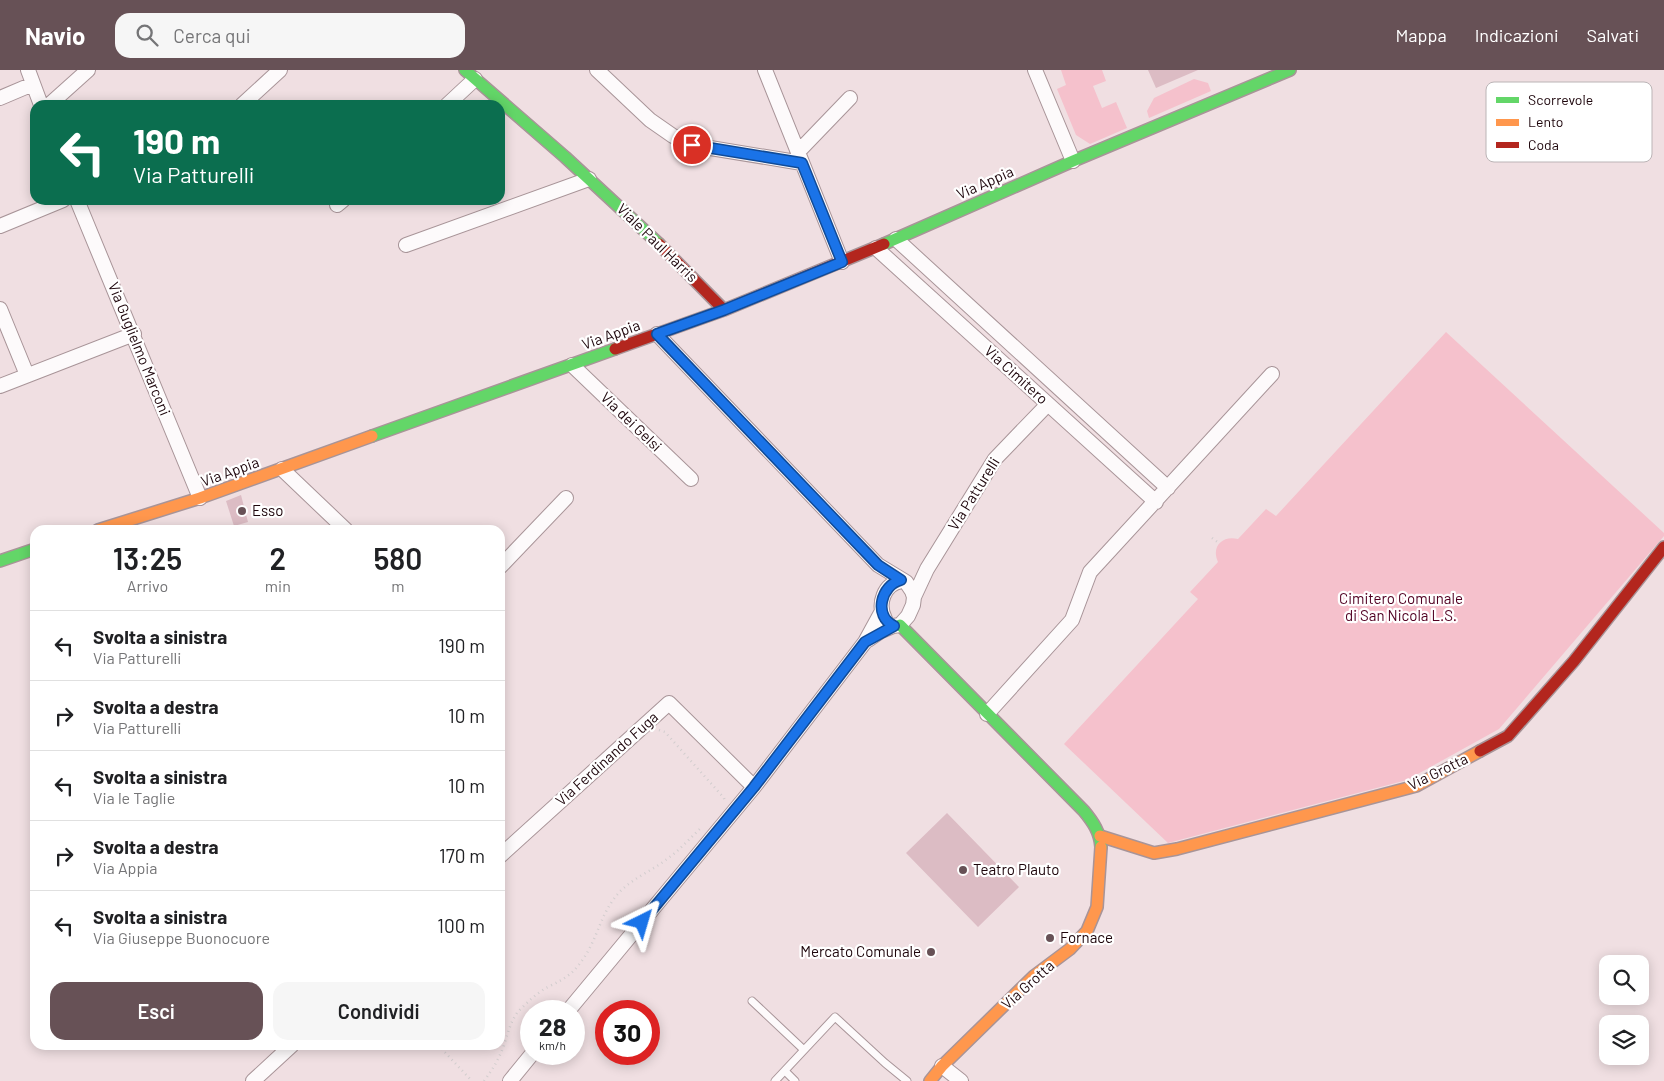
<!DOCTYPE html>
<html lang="it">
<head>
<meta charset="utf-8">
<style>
	:root { --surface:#fff; --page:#f6f6f6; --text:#202124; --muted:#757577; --line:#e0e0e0; --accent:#675156 }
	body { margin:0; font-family:Barlow,sans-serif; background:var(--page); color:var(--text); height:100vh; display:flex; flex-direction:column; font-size:19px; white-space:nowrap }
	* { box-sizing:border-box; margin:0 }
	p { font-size:16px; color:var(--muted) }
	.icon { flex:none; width:28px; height:28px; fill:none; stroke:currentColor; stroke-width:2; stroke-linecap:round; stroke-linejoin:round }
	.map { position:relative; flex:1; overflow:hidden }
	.details { position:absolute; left:30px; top:455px; width:475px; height:525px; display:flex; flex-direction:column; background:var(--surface); border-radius:15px; box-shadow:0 2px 12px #0003 }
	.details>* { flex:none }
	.guide { position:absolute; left:30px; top:30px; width:475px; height:105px; border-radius:15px; box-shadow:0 2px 12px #0003; background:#0b6e4f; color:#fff; overflow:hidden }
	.buttons { position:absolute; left:1599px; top:885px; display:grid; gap:10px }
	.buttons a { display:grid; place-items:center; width:50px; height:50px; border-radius:10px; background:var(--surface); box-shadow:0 2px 12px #0003; font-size:25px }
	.speed { position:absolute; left:520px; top:930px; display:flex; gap:10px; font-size:25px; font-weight:700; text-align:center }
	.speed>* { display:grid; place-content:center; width:65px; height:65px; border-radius:50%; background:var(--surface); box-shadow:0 2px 12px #0003; line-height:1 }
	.speed small { font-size:12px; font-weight:400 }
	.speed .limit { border:8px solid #d22; background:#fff; color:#111 }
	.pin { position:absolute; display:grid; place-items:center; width:42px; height:42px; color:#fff; margin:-21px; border:2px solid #fff; border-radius:50%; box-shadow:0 1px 5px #0007 }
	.me { position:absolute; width:55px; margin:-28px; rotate:40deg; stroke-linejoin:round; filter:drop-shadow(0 0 4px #0008) }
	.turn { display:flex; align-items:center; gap:18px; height:105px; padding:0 20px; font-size:22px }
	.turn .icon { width:65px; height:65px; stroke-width:2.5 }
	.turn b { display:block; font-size:35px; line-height:42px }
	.eta { display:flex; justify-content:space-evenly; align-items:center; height:85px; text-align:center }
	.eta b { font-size:30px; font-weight:600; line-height:35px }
	.action { display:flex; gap:10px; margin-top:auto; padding:10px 20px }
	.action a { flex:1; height:58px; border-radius:15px; background:var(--accent); color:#fff; font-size:20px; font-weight:600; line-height:58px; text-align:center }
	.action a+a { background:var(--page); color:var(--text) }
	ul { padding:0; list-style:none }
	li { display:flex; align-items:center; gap:15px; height:70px; padding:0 20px; border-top:1px solid var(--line) }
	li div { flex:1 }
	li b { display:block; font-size:19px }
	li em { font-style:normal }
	header { display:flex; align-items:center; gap:30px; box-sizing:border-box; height:70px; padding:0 25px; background:var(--accent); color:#fff }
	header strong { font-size:24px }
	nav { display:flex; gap:28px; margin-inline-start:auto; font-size:18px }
	.search { width:350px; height:45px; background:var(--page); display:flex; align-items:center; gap:12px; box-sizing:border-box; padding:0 18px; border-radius:15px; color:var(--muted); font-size:19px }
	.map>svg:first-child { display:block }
</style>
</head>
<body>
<header>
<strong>Navio</strong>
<div class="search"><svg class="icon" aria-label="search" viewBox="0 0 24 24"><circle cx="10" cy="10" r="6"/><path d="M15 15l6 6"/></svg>Cerca qui</div>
<nav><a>Mappa</a><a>Indicazioni</a><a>Salvati</a></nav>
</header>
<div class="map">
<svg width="1664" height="1011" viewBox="0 0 1664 1011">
	<rect width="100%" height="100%" fill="#f0dfe2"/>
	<path fill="#f5c1cc" d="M 1061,0 L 1102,0 L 1106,11 L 1093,16 L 1102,38 L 1116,32 L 1127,58 L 1090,74 L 1076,65 L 1057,19 L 1066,15 Z
		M 1194,9 L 1208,13 L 1211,21 L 1149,48 L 1147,41 L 1154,28 Z
		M 1446,262 L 1664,463 L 1664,466 L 1499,659 L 1407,710 L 1168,773 L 1064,674 L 1198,529 L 1190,522 L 1218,492 C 1211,477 1222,465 1238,469 L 1266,439 L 1276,446 Z"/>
	<path fill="#dcbcc4" d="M 1148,0 L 1198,0 L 1156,18 Z
		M 241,425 L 248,452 L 234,456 L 226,431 Z
		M 947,743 L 1019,817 L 978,857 L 906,783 Z"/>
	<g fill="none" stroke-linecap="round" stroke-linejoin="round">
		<g stroke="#a89498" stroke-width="9">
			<path id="lane" d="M 752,931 L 804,980
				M 785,1001 L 795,1011
				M 775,1011 L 835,947 L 885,993 L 907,1011"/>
		</g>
		<g stroke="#a89498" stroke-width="16">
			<path id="street" d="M 28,0 L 41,35
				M 597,0 L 650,50 L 673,66 L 692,75 L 802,93
				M 765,0 L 842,192
				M 1035,0 L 1073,91
				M 0,28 L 33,14
				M 49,35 L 88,0
				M 242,35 L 280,0
				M 447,35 L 475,9
				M 798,82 L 850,28
				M 77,130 L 200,428
				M 337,135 L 343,130
				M 0,156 L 63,130
				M 896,169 L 1168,418
				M 406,175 L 589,109
				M 876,178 L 1156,432
				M 0,239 L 27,305
				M 657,264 L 878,495 L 906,512 L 912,521 L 914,527
				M 572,295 L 691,409
				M 0,316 L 134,264
				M 282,399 L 346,460
				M 500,497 L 566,428
				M 885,549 C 877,534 884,514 901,511
				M 868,570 L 881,561 L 893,556 L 900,555 L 908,546 L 913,535 L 914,527 L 927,499 L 995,389 L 1048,334
				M 987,644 L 1072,550 L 1090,502 L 1272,304
				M 500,786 L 669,633 L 754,717
				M 568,941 L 754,717 L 865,572 L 882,541
				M 942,996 L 961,1011
				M 253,1011 L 292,975
				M 510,1011 L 532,984"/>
		</g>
		<g stroke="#a89498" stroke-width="14">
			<path id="fast" d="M 465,0 L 565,87 L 659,174
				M 884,174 L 1073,91 L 1290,0
				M 372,366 L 615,279
				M 0,491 L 35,479
				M 900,555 L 1084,741 C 1093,752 1100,762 1101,777"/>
		</g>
		<g stroke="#a89498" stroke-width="14">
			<path id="slow" d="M 98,460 L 200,428 L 372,366
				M 1100,766 L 1154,783 L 1177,779 L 1416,716 L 1480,681
				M 930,1011 L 942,996 L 1034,906 L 1070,879 L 1087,861 L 1097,837 L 1101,777"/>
		</g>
		<g stroke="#a89498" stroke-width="14">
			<path id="jam" d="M 659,174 L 724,240
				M 615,279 L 724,240 L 884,174
				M 1480,681 L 1508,666 L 1574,591 L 1664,477"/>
		</g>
		<path stroke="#d2cdce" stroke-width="2.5" stroke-dasharray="1 4" stroke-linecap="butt" d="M 1212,468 L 1219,473
			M 659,660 L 665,662 L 724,728 L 725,732
			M 438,975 L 472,1011
			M 484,1011 C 493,999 499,989 504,975 C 508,963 510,953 517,943 C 525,934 536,924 546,918 C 558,912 569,907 577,897 C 596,875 598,851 613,830 C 627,810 649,803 667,789 C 680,780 690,768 701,758"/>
		<use href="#lane" stroke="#fdfafb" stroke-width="7"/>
		<use href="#street" stroke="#fdfafb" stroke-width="14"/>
		<use href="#fast" stroke="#63d668" stroke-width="11"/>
		<use href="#slow" stroke="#ff974d" stroke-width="11"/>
		<use href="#jam" stroke="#b3261e" stroke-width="11"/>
	</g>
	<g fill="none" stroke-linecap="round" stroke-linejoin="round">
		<g stroke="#114b97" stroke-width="12">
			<path id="route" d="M 642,852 L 754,717 L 865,572 L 894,556 C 873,546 881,515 901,510 L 878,495 L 657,264 L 724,240 L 842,192 L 802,93 L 692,75"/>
		</g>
		<use href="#route" stroke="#1a73e8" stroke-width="9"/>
	</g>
	<g fill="#675156" stroke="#fff" stroke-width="2">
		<circle cx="242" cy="441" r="5"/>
		<circle cx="963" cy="800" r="5"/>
		<circle cx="1050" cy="868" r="5"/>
		<circle cx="931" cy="882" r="5"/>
	</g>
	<g text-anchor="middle" stroke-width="4.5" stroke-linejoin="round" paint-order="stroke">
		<g font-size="15" fill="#1d050b" stroke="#fff">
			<text transform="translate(985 113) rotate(-24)" y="5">Via Appia</text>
			<text transform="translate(657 173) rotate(44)" y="5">Viale Paul Harris</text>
			<text transform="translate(611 265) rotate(-20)" y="5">Via Appia</text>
			<text transform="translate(139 279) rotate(68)" y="5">Via Guglielmo Marconi</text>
			<text transform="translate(1016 305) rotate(42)" y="5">Via Cimitero</text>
			<text transform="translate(631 352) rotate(44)" y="5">Via dei Gelsi</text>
			<text transform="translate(230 402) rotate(-20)" y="5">Via Appia</text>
			<text transform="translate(974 424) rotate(-58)" y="5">Via Patturelli</text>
			<text transform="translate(607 689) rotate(-42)" y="5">Via Ferdinando Fuga</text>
			<text transform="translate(1438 702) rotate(-26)" y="5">Via Grotta</text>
			<text transform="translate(1028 915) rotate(-42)" y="5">Via Grotta</text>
		</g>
		<g font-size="15" fill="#1d050b" stroke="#fff" text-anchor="start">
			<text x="252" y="446">Esso</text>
			<text x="973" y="805">Teatro Plauto</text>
			<text x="1060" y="873">Fornace</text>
			<text x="921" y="887" text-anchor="end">Mercato Comunale</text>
		</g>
		<g font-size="15" fill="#510022" stroke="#fff">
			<text x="1401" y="534">Cimitero Comunale<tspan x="1401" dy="17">di San Nicola L.S.</tspan></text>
		</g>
	</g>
	<rect x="1486" y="12" width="166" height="80" rx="8" fill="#fff" stroke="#bbb4b6" stroke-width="1"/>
	<rect x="1496" y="27" width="23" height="6" fill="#63d668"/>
	<rect x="1496" y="49" width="23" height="7" fill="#ff974d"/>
	<rect x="1496" y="72" width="23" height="6" fill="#b3261e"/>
	<g font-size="14" fill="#1d050b">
		<text x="1528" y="35">Scorrevole</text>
		<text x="1528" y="57">Lento</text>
		<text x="1528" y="80">Coda</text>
	</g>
</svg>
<div class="buttons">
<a><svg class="icon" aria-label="search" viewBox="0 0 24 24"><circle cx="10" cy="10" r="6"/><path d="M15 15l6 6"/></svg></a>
<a><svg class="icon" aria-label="layers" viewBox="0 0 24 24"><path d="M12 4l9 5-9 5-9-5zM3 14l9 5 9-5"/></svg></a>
</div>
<div class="speed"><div>28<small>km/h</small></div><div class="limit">30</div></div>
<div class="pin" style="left:692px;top:75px;background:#d93025"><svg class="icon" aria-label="arrive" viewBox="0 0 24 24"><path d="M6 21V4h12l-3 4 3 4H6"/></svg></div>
<svg class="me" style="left:642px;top:852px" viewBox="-20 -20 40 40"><path d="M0-17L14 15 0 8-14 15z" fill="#1a73e8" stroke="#fff" stroke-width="4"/></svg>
<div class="guide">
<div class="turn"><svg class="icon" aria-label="left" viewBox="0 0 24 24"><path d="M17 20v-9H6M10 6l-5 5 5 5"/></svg><div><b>190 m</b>Via Patturelli</div></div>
</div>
<section class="details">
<div class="eta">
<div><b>13:25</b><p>Arrivo</p></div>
<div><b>2</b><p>min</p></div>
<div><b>580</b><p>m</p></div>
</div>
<ul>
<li><svg class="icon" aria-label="left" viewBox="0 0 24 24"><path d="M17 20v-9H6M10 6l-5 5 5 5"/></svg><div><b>Svolta a sinistra</b><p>Via Patturelli</p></div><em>190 m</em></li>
<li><svg class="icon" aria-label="right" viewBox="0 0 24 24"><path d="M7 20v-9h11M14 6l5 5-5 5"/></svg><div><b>Svolta a destra</b><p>Via Patturelli</p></div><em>10 m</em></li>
<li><svg class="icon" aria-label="left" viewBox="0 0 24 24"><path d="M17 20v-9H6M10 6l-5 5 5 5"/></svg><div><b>Svolta a sinistra</b><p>Via le Taglie</p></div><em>10 m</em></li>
<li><svg class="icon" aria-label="right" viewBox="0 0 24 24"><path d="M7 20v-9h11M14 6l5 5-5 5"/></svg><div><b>Svolta a destra</b><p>Via Appia</p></div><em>170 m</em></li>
<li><svg class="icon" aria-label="left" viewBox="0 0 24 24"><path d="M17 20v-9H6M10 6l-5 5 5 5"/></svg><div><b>Svolta a sinistra</b><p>Via Giuseppe Buonocuore</p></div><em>100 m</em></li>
</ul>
<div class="action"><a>Esci</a><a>Condividi</a></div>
</section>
</div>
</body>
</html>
